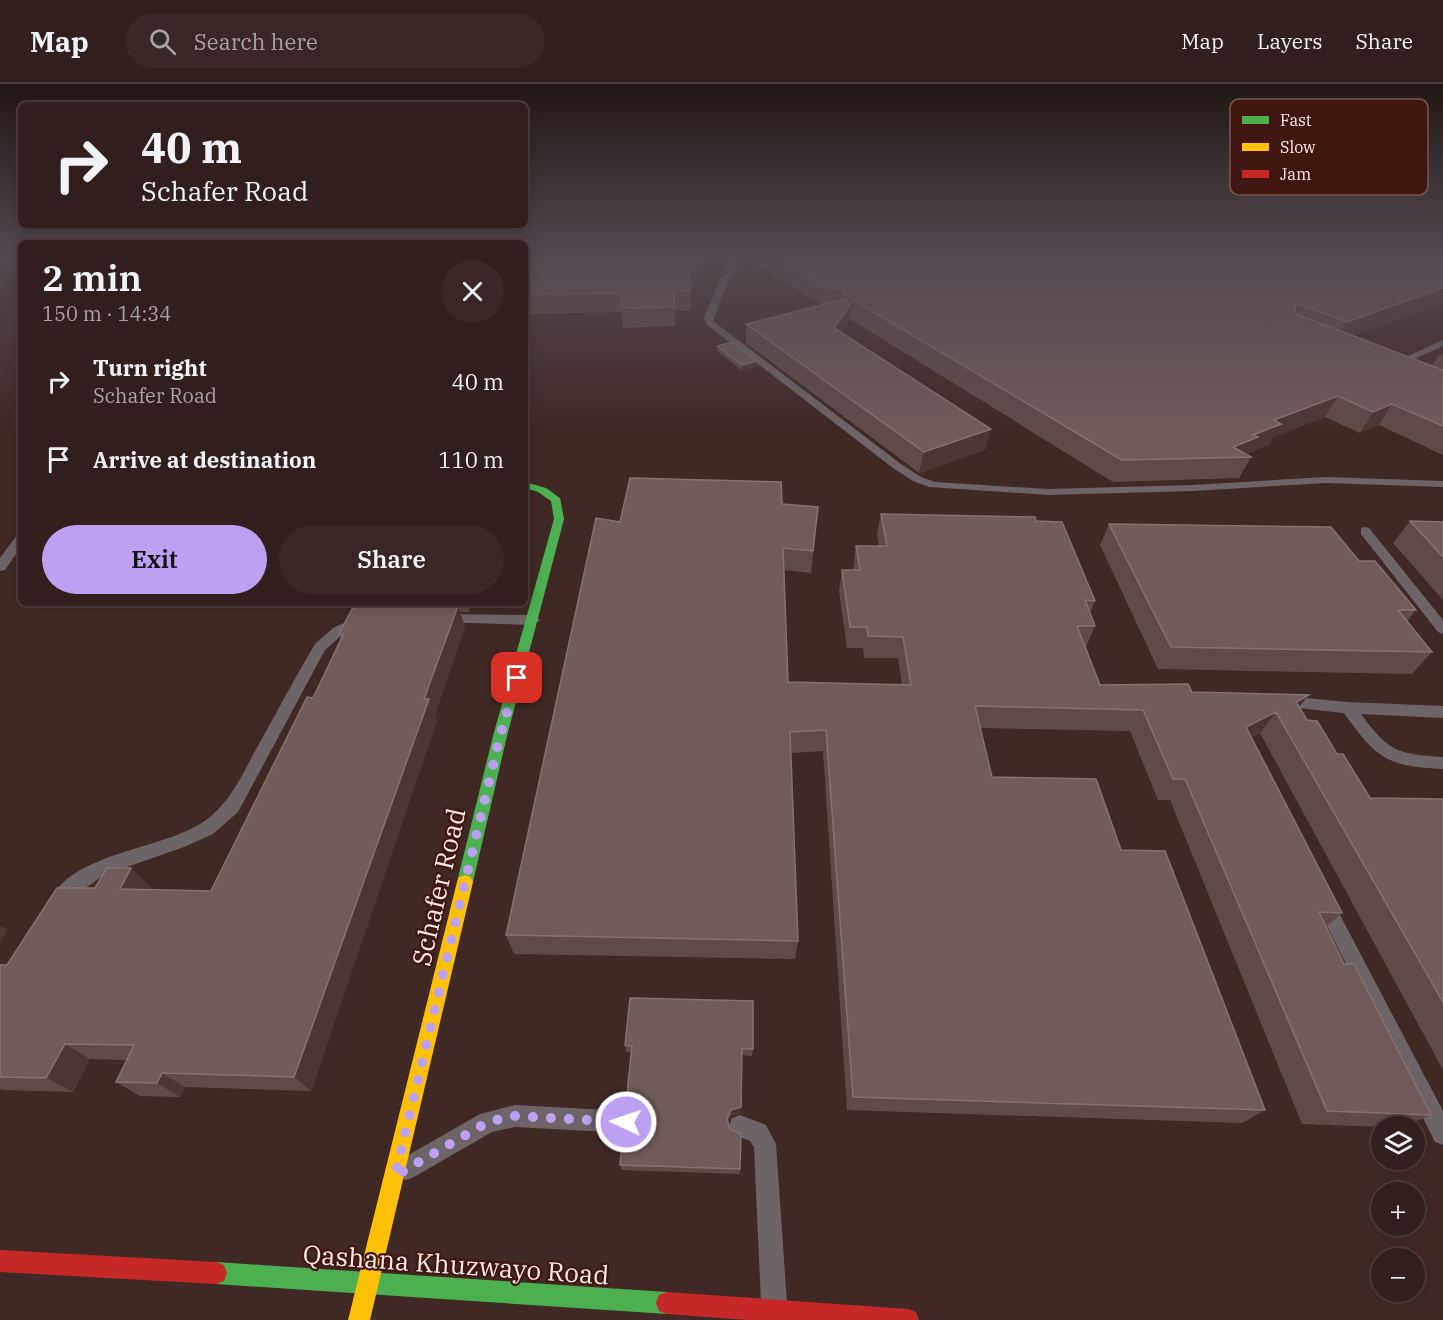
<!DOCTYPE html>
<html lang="en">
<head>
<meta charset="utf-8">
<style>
	:root { --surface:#301f1c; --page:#382725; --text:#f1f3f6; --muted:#a8a2a3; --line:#4b3d3b; --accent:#bca0f2 }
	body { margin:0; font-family:"IBM Plex Serif",serif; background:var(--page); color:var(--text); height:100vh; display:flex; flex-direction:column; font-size:22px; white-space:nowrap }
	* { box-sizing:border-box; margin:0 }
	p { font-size:20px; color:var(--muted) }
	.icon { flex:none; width:33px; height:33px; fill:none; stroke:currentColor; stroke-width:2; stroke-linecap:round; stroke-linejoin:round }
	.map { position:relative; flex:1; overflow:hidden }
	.sheet { position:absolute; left:18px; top:156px; width:510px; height:366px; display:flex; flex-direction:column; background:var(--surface); border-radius:9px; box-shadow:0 3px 15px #0003,0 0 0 2px var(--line) }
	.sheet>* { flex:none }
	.top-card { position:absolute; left:18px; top:18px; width:510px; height:126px; border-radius:9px; box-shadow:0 3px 15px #0003,0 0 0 2px var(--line); background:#301f1c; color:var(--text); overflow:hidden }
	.buttons { position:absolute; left:1371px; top:1032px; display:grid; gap:12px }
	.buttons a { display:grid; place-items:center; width:54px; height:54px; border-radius:50%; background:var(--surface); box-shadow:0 3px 15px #0003,0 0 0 2px var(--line); font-size:30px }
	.pin { position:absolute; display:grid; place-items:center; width:51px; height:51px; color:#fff; margin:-26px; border-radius:12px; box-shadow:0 3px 9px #0006 }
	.me { position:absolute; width:66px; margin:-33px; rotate:273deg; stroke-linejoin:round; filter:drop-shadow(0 0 4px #0008) }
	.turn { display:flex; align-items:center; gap:21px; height:126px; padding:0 24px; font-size:27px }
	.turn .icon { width:78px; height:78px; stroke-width:2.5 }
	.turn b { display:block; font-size:42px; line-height:51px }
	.round { display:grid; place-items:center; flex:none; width:63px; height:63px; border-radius:32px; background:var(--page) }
	.summary { display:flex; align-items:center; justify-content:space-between; height:102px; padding:0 24px }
	h1 { font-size:36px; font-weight:600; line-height:45px }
	.primary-button { display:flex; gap:12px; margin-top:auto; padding:12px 24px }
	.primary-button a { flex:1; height:69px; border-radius:36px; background:var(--accent); color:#111; font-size:24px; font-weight:600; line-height:69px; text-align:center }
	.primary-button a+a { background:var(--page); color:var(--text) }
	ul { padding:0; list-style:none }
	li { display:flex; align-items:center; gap:18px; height:78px; padding:0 24px }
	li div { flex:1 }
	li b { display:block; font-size:22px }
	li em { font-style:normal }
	header { display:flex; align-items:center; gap:36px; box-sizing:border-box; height:84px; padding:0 30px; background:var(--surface); border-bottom:2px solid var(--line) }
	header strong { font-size:28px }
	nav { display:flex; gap:33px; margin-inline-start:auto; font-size:21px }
	.search { width:420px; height:54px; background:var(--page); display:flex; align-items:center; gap:15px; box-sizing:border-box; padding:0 21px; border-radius:33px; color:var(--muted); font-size:22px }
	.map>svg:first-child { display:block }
</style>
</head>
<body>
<header>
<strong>Map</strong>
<div class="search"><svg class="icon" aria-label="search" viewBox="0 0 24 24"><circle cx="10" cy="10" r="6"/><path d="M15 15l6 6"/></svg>Search here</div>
<nav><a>Map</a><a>Layers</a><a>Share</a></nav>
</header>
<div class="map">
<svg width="1443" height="1236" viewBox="0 0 1443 1236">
	<rect width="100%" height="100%" fill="#402925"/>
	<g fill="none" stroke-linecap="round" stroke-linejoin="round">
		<path fill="#6c6467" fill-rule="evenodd" d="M 734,174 L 742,174 L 728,196 L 713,237 L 901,380 L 921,393 L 935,398 L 1048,405 L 1193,401 L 1326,393 L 1443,397 L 1443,403 L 1326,399 L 1193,407 L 1048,411 L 929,403 L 913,397 L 893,384 L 706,240 L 704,234 L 720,196 Z
			M 1443,256 L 1443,262 L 1394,284 L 1386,282 Z
			M 1365,443 L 1369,444 L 1443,536 L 1443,550 L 1438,548 L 1361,450 L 1361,444 Z
			M 21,450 L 21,463 L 5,486 L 0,487 L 0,474 L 17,451 Z
			M 443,530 L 533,531 L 540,536 L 533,541 L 438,538 L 436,535 Z
			M 359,532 L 366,537 L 364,540 L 343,550 L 325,566 L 238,728 L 213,750 L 184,763 L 104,791 L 77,810 L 64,824 L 58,826 L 52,824 L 49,818 C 71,769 158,766 200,740 C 230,722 243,688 259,660 C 278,626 296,592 315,560 L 333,544 Z
			M 1284,612 L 1348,618 L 1443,622 L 1443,634 L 1361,630 C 1389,668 1397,670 1443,673 L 1443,685 C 1386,682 1377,675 1344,629 L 1279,622 L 1276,618 L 1279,614 Z
			M 1324,810 L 1330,812 L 1443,1027 L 1443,1061 L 1435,1058 L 1315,818 L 1318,812 Z
			M 515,1021 L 626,1027 L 634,1030 L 637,1038 L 634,1046 L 626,1049 L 515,1043 L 492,1048 L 414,1093 L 406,1096 L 398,1093 L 395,1085 L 398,1077 L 480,1030 Z
			M 740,1031 L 766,1041 L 776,1060 L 787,1219 L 783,1228 L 774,1232 L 765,1228 L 761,1219 L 754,1063 L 750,1057 L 732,1050 L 729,1042 L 732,1034 Z"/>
		<path fill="#4caf50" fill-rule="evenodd" d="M 525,398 L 546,404 L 560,414 L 564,435 L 507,652 L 473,798 L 471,803 L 465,805 L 459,803 L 457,798 L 493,652 L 554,435 L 551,417 L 538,408 L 525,404 Z
			M 216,1178 L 667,1208 L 675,1211 L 678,1219 L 675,1227 L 667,1230 L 216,1200 L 208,1197 L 205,1189 L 208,1181 Z"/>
		<path fill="#ffc107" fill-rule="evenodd" d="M 465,791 L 471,793 L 473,798 L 370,1236 L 348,1236 L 457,798 L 459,793 Z"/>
		<path fill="#c62828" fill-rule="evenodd" d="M 0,1166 L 216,1178 L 224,1181 L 227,1189 L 224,1197 L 216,1200 L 0,1188 Z
			M 667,1208 L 908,1225 L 916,1228 L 919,1236 L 748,1236 L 667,1230 L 659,1227 L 656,1219 L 659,1211 Z"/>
	</g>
	<path fill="#5e4b48" d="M 525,174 L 705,177 L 702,197 L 690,201 L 691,226 L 675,227 L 675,242 L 623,244 L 621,228 L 525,230 Z
		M 747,174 L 1443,174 L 1443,219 L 1353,251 L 1432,282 L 1438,272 L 1443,270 L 1443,371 L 1379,341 L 1360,349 L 1325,333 L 1273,353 L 1269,361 L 1249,369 L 1248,371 L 1251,373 L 1239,394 L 1113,398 L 850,235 L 841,249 L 985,366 L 919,389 L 746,259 L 746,240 L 822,221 Z
		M 717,262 L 757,277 L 757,282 L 741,286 L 717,267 Z
		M 782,420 L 818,423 L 811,489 L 783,486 L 788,598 L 902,601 L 898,574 L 864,574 L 863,564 L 847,564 L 839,507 L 842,486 L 853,486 L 856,462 L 879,462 L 877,451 L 881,430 L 1036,437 L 1095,517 L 1090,529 L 1095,542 L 1086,563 L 1100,601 L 1192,608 L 1299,624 L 1307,636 L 1337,670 L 1370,714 L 1443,715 L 1443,986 L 1260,649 L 1251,654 L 1342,829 L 1326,843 L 1344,880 L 1431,1031 L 1405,1042 L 1382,1042 L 1382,1043 L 1302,1040 L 1170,716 L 1158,716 L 1130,647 L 980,644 L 992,693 L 1121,766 L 1265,1026 L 1242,1039 L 847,1026 L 823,667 L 791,669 L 798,857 L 795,875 L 514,870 L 506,851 L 620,438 Z
		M 1410,437 L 1443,438 L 1443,516 L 1393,459 Z
		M 1109,440 L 1359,477 L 1416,526 L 1407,537 L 1432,568 L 1412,590 L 1158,585 L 1100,461 Z
		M 419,519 L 473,519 L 470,528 L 460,528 L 465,543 L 435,630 L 437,636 L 311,1007 L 185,1003 L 180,1013 L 140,1012 L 116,998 L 127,976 L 90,975 L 73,1008 L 3,1006 L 0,1005 L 0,881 L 7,881 L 95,804 L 151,803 L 150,805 L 211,807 L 313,614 L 341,555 L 339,550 L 418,522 Z
		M 625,961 L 753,965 L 752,972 L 742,971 L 741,1029 L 731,1032 L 728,1039 L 730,1045 L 741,1050 L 740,1090 L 622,1086 L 620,1081 L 633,1042 L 637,1033 L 636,1029 L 628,1025 L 626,1019 L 631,968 L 626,968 Z"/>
	<path fill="#4b3633" d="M 703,174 L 704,174 L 705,177 L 702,197 L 689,201 L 689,182 Z
		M 1443,204 L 1443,219 L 1336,257 L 1347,238 Z
		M 853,216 L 850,235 L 832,264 L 834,244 Z
		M 1301,221 L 1291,240 L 1295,222 Z
		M 757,277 L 757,282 L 741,286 L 742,281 Z
		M 1338,312 L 1325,333 L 1273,353 L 1269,361 L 1249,369 L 1247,373 L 1233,363 L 1274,336 Z
		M 1392,320 L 1379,341 L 1360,349 L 1373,328 Z
		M 991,345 L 985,366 L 919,389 L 924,368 Z
		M 469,519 L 473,519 L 470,528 L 468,522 Z
		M 458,522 L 465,543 L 435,630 L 437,636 L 311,1007 L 294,993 L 424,615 Z
		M 1309,611 L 1292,632 L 1296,618 Z
		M 1276,628 L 1260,649 L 1230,665 L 1246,643 Z
		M 131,784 L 151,803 L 140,823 L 120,805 Z
		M 0,841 L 8,846 L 0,859 Z
		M 65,960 L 90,975 L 73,1008 L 46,994 Z
		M 162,989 L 185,1003 L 180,1013 L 157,999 Z
		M 741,1023 L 741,1029 L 731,1032 L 727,1041 L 727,1035 L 731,1026 Z"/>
	<path fill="#6f5c59" stroke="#85726f" stroke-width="1.5" d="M 525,174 L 703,174 L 702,179 L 689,182 L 691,207 L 674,207 L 675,223 L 621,224 L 622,209 L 525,211 Z
		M 777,174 L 1443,174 L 1443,204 L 1347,238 L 1301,221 L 1295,222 L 1296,230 L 1443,286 L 1443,342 L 1392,320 L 1373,328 L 1338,312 L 1274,336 L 1281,340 L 1253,351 L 1258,353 L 1233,363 L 1251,373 L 1122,376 L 853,216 L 834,244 L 991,345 L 924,368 L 746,240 L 850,214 L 844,210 L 843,204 L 828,205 Z
		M 732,258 L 757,277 L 742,281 L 717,262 Z
		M 630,394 L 781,398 L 782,420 L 818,423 L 813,467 L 783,464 L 788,598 L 911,601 L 903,553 L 868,552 L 867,543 L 850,543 L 842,486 L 860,486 L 856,462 L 887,462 L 881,430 L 1035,433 L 1036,437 L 1062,438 L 1095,517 L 1085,516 L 1095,542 L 1077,542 L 1100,601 L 1188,600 L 1192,608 L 1309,611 L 1296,618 L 1307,636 L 1317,637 L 1337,670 L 1343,670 L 1370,714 L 1443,715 L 1443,918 L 1276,628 L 1246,643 L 1342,829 L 1319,828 L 1344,880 L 1354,880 L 1431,1031 L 1327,1027 L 1185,695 L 1173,695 L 1143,626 L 975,622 L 992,693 L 1096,695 L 1121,766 L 1165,767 L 1265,1026 L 853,1013 L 826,646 L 790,648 L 798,857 L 506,851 L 596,434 L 620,438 Z
		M 1410,437 L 1443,438 L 1443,473 Z
		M 1109,440 L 1331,443 L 1359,477 L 1375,477 L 1416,526 L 1398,526 L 1432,568 L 1171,563 Z
		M 419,519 L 469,519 L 468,522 L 418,522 Z
		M 360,522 L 458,522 L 424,615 L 429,615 L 294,993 L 162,989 L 157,999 L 116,998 L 134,961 L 65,960 L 46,994 L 0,993 L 0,881 L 7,881 L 57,804 L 95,804 L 107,784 L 131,784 L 120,805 L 211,807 L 307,613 L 313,614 L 343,551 L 339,550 L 352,525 Z
		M 630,914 L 753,917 L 753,965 L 742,965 L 741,1023 L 731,1026 L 727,1035 L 730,1045 L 741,1050 L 740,1085 L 620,1081 L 623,1046 L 633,1042 L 638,1033 L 634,1023 L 626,1019 L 632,962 L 625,961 Z"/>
	<linearGradient id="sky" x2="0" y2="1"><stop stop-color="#231714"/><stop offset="0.5" stop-color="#534951"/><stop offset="1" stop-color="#534951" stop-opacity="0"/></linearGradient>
	<rect width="1443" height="347" fill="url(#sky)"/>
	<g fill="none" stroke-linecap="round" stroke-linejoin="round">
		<path stroke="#bca0f2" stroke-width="10" stroke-dasharray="0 18" d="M 517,594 L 500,652 L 395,1092 L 488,1038 L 514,1032 L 626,1038"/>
	</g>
	<g text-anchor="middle" stroke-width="4.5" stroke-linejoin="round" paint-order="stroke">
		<g font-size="26" fill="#fceae7" stroke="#401710">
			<text transform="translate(439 803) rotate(-77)" y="9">Schafer Road</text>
			<text transform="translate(456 1181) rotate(4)" y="9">Qashana Khuzwayo Road</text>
		</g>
	</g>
	<rect x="1230" y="15" width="198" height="96" rx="9" fill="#401710" stroke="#785650" stroke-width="1.5"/>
	<rect x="1242" y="32" width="27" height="8" fill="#4caf50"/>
	<rect x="1242" y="59" width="27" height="8" fill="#ffc107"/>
	<rect x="1242" y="86" width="27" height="8" fill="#c62828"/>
	<g font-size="16" fill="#fceae7">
		<text x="1280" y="42">Fast</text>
		<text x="1280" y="69">Slow</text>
		<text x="1280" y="96">Jam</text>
	</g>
</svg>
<div class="buttons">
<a><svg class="icon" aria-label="layers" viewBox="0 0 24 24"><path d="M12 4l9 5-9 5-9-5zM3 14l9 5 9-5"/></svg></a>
<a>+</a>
<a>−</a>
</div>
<div class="pin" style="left:517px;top:594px;background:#d93025"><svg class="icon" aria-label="arrive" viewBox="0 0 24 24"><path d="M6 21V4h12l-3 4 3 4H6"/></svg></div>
<svg class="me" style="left:626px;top:1038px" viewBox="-20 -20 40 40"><circle r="17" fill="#bca0f2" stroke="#fff" stroke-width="3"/><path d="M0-11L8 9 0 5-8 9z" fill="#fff"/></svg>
<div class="top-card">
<div class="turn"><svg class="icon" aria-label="right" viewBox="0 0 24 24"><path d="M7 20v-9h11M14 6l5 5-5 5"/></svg><div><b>40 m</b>Schafer Road</div></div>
</div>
<section class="sheet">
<div class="summary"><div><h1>2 min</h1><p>150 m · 14:34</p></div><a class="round"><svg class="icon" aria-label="close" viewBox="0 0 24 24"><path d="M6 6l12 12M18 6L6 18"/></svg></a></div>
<ul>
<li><svg class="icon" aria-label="right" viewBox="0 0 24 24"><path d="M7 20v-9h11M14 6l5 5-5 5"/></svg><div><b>Turn right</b><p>Schafer Road</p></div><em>40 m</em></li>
<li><svg class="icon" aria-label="arrive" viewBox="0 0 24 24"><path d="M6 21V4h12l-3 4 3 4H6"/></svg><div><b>Arrive at destination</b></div><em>110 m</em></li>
</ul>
<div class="primary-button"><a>Exit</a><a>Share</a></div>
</section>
</div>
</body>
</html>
